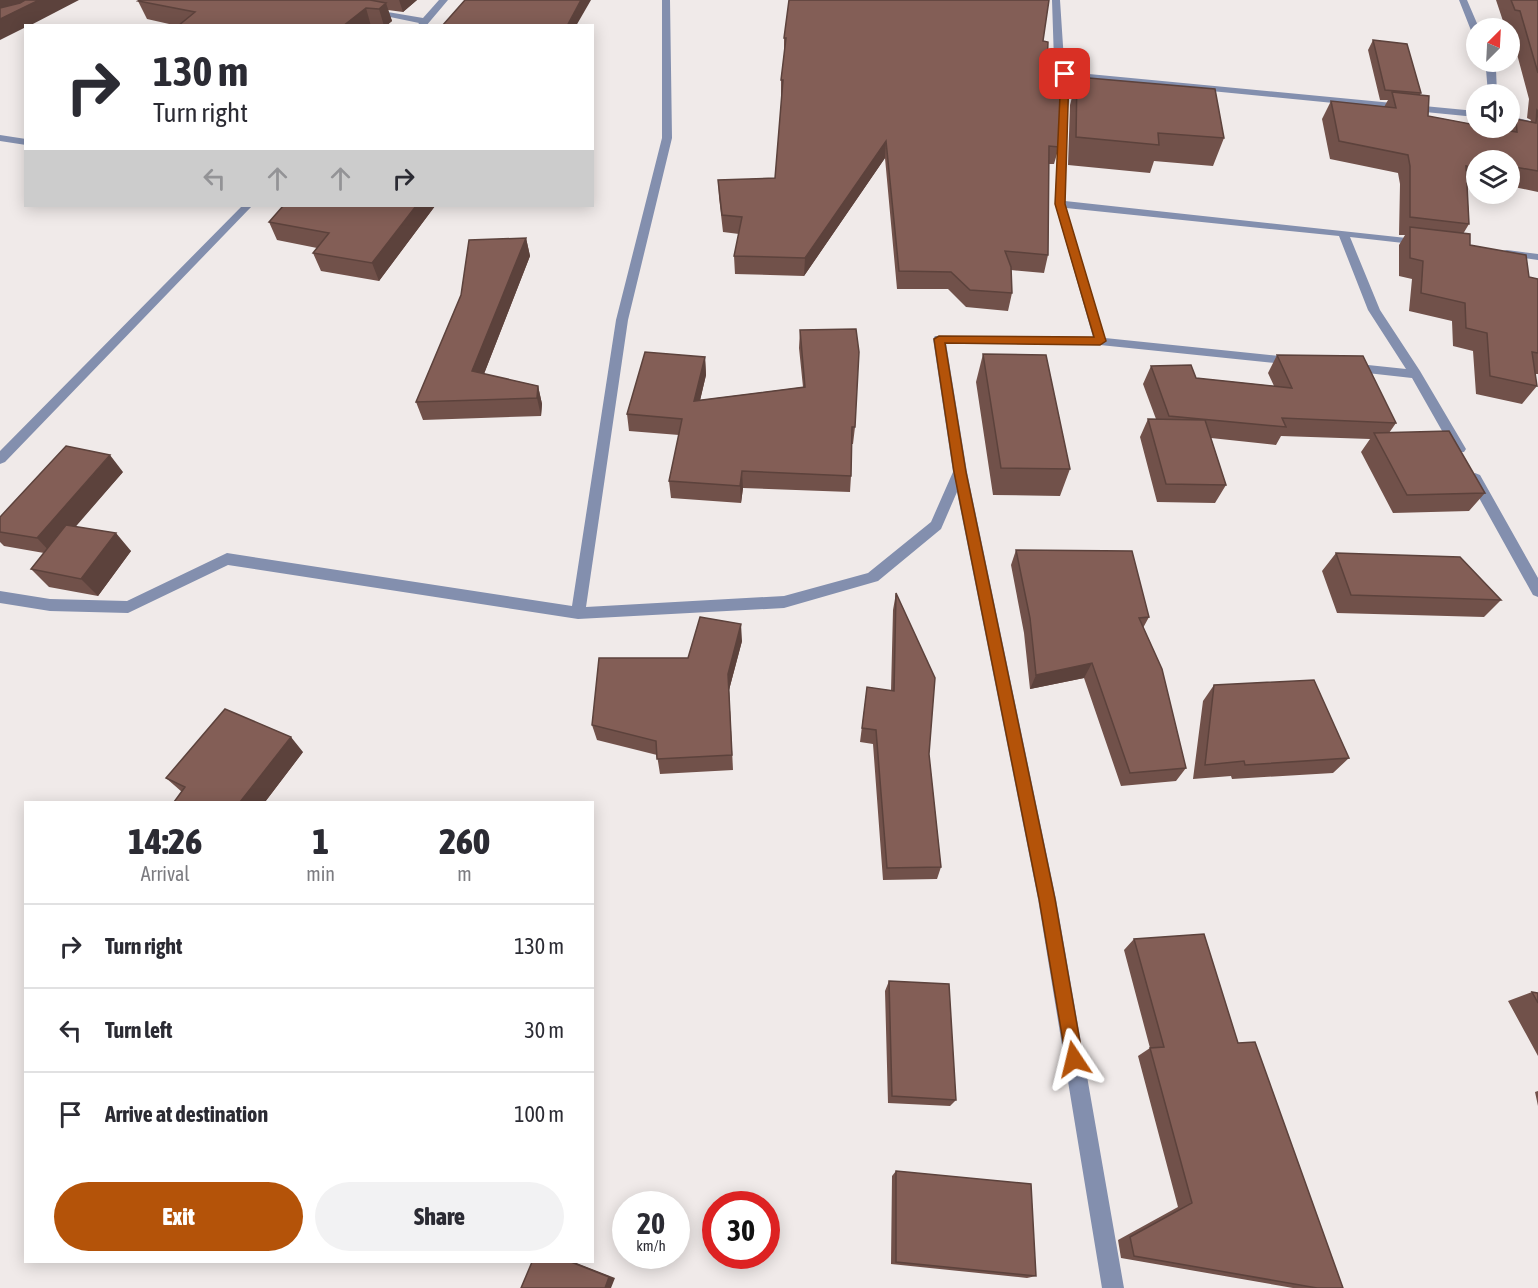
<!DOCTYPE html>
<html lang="en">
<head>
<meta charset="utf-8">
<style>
	:root { --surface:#fff; --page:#f2f2f3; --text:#2b2b33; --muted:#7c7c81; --line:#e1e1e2; --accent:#b45309 }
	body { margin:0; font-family:"Asap Condensed",sans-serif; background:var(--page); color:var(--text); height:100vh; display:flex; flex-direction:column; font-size:22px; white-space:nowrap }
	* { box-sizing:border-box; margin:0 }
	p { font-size:20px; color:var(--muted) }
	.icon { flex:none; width:33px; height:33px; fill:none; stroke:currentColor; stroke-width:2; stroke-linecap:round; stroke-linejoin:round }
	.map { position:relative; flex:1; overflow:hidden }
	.details { position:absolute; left:24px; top:801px; width:570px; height:462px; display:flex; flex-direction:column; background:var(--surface); border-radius:0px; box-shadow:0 3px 15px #0003 }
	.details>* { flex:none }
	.guide { position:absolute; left:24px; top:24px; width:570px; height:183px; border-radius:0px; box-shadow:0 3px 15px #0003; background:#fff; color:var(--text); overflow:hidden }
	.needle { width:39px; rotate:24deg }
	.controls { position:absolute; left:1466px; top:18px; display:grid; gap:12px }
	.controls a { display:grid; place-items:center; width:54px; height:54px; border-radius:50%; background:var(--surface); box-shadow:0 3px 15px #0003; font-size:30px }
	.speed { position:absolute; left:612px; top:1191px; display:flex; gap:12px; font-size:30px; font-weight:700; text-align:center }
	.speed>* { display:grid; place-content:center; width:78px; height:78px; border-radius:50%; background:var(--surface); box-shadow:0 3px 15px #0003; line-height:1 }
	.speed small { font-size:15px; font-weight:400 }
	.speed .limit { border:9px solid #d22; background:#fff; color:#111 }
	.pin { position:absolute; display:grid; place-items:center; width:51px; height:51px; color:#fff; margin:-26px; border-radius:12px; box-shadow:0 3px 9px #0006 }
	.me { position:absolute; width:66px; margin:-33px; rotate:350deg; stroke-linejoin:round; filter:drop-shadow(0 0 4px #0008) }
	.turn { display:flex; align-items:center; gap:21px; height:126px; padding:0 30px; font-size:27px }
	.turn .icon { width:78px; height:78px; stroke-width:2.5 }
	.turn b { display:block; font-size:42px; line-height:51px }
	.lanes { display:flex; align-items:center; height:57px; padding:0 30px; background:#0003; justify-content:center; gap:30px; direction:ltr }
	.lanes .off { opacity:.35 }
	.eta { display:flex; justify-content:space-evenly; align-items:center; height:102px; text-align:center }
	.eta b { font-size:36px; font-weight:800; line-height:42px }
	.action { display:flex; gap:12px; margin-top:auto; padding:12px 30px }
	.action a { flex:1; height:69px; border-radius:36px; background:var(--accent); color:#fff; font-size:24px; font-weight:800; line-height:69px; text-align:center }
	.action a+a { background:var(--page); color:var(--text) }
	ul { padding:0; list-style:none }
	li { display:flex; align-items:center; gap:18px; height:84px; padding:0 30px; border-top:2px solid var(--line) }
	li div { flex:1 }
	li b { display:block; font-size:22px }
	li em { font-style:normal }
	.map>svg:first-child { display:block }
</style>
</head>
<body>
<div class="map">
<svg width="1538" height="1288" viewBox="0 0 1538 1288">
	<rect width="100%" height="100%" fill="#f0eae9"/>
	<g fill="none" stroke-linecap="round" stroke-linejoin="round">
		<path fill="#838fae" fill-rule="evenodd" d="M 439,0 L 448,0 L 426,26 L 417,26 L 419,23 L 366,12 L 370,9 L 423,18 Z
			M 662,0 L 670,0 L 672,138 L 628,320 L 586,607 L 784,596 L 868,573 L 931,522 L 953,472 L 933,339 L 935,336 L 1093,337 L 1055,204 L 1060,74 L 1054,61 L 1052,0 L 1060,0 L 1064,61 L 1068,72 L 1476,111 L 1476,117 L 1069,77 L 1065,201 L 1425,240 L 1425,244 L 1421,245 L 1350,237 L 1380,310 L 1420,371 L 1466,449 L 1464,452 L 1454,452 L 1412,378 L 1349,371 L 1343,367 L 1349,363 L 1406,369 L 1368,310 L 1339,236 L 1066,208 L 1105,338 L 1299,358 L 1299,364 L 1295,365 L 1100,345 L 946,343 L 967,472 L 1056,899 L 1124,1288 L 1102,1288 L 1038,899 L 957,492 L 941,529 L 878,581 L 784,608 L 578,619 L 228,565 L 128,613 L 50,611 L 0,603 L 0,591 L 50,599 L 127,601 L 227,553 L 572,606 L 616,320 L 662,138 Z
			M 1459,0 L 1467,0 L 1479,28 L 1476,28 L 1476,36 L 1472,33 Z
			M 1483,62 L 1492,62 L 1496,69 L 1497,94 L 1488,94 L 1486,69 Z
			M 1509,116 L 1538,123 L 1538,129 L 1509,122 Z
			M 0,135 L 26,139 L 26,145 L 0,141 Z
			M 242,206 L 252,206 L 5,462 L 0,464 L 0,451 Z
			M 1507,250 L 1538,254 L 1538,260 L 1503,255 L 1503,251 Z
			M 1475,473 L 1480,475 L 1538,578 L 1538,597 L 1533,595 L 1468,478 Z"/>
	</g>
	<path fill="#71514a" d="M 140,0 L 417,0 L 403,12 L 388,10 L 392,21 L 386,26 L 178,26 L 147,19 L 138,1 Z
		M 1496,0 L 1538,0 L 1538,192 L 1509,186 L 1509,160 L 1476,160 L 1476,180 L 1470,179 L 1467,183 L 1469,224 L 1463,234 L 1470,245 L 1529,277 L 1538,279 L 1538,374 L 1535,374 L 1537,386 L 1522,404 L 1476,394 L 1473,351 L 1453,346 L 1452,321 L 1409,311 L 1412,279 L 1399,276 L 1399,245 L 1405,235 L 1399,235 L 1400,184 L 1398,173 L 1330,159 L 1322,119 L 1331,101 L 1384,107 L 1388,100 L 1380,100 L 1368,50 L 1373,40 L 1421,93 L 1420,95 L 1428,116 L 1509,131 L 1516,119 L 1530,122 L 1531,120 L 1527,118 L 1529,99 L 1510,28 L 1505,27 Z
		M 784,38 L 1043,41 L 1047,66 L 1053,86 L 1059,147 L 1054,164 L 1049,164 L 1048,255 L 1044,273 L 1011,270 L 1012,293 L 1008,311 L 966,307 L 948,289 L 897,289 L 885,158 L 804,276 L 735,274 L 734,256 L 739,234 L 723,232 L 719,197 L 718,180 L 775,178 L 782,97 L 781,97 L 781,80 L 784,55 Z
		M 1077,77 L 1224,138 L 1213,166 L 1154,161 L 1150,173 L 1068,165 L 1070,105 Z
		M 435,206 L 379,281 L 321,271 L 313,253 L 317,248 L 277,240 L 269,222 Z
		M 526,238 L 530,256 L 484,374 L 538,386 L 542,404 L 541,416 L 423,420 L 416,402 Z
		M 800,330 L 855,427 L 853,444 L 851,444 L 851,476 L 850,492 L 743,488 L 741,503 L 671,498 L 669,481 L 679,435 L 629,431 L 627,414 L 705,357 L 706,375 L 700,400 L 803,387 L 799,348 Z
		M 983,354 L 1070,469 L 1060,496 L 993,495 L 976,382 Z
		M 1277,355 L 1396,423 L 1389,433 L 1485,493 L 1469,511 L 1393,513 L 1361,452 L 1370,439 L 1281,436 L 1276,445 L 1211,438 L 1226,485 L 1215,503 L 1157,502 L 1140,437 L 1148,419 L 1156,419 L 1143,384 L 1151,366 L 1196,378 L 1274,386 L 1268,373 Z
		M 123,472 L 75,526 L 131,551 L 98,596 L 49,587 L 31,569 L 44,553 L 4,546 L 0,542 L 0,517 Z
		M 1016,550 L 1149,617 L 1143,628 L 1186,768 L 1176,781 L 1121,786 L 1084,678 L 1030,689 L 1024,633 L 1011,565 Z
		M 1336,553 L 1501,600 L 1484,617 L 1337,613 L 1322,571 Z
		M 896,593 L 929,754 L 941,867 L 937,879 L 883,880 L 873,744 L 860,742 L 867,687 L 891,691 L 893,610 Z
		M 742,641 L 729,690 L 733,770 L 660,774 L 657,755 L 597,740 L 592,725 L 688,658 Z
		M 1214,685 L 1349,758 L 1333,773 L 1232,779 L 1231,776 L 1193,779 L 1203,701 Z
		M 303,752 L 265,802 L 174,802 L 182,792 L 166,778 Z
		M 1134,939 L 1238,1043 L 1343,1288 L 1293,1288 L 1121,1258 L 1118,1240 L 1178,1207 L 1138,1056 L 1150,1048 L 1124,950 Z
		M 889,981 L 956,1100 L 950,1106 L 888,1103 L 885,991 Z
		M 1532,992 L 1538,993 L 1538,1056 L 1508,1001 Z
		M 1538,1091 L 1538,1106 L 1535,1092 Z
		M 896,1171 L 1036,1276 L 1027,1278 L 891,1264 L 892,1176 Z"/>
	<path fill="#5c423c" d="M 0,0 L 79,0 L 29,26 L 26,26 L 26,27 L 0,40 Z
		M 399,0 L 417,0 L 403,12 Z
		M 581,0 L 591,0 L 576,26 L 567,26 Z
		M 386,3 L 392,21 L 386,26 L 384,26 L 379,9 Z
		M 366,8 L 371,26 L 343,26 Z
		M 886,141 L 885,158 L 804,276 L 805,258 Z
		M 416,206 L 435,206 L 379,281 L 372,263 Z
		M 526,238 L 530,256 L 478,389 L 472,371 Z
		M 705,357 L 706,375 L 696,418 L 694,401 Z
		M 538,386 L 542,404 L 541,416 L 537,398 Z
		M 110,455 L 123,472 L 52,554 L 37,538 Z
		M 742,471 L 743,488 L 741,503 L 740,486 Z
		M 116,533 L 131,551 L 98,596 L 81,579 Z
		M 741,624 L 742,641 L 729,690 L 733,770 L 728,674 Z
		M 1092,663 L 1084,678 L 1030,689 L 1036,675 Z
		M 291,737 L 303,752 L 265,802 L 240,802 Z
		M 571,1262 L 574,1262 L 615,1278 L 611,1288 L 605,1288 Z"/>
	<path fill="#835e56" stroke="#5c423c" stroke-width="1.5" d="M 25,0 L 39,0 L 0,19 L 0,8 L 20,3 Z
		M 140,0 L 370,0 L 386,3 L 379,9 L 366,8 L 343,26 L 178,26 L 195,12 L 138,1 Z
		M 465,0 L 581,0 L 567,26 L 442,26 Z
		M 789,0 L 1049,0 L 1043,41 L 1048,42 L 1047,66 L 1053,66 L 1053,86 L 1061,87 L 1059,147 L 1049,146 L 1048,255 L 1005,251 L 1011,267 L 1012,293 L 970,290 L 951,272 L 899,271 L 886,141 L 805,258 L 734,256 L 742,217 L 722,215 L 718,180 L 775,178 L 783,80 L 781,80 L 786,38 L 784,38 Z
		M 1511,0 L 1538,0 L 1538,73 L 1520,11 L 1515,10 Z
		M 1373,40 L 1407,44 L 1421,93 L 1385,90 Z
		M 1077,77 L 1215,89 L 1224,138 L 1158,133 L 1159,145 L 1076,137 Z
		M 1392,92 L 1429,96 L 1428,116 L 1476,125 L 1476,128 L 1491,128 L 1517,132 L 1516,119 L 1536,123 L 1537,110 L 1538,111 L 1538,171 L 1509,166 L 1509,160 L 1477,160 L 1476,168 L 1466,166 L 1469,224 L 1410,217 L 1410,166 L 1408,155 L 1339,141 L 1331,101 L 1396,108 Z
		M 283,206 L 416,206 L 372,263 L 313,253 L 329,233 L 269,222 Z
		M 1410,227 L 1470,234 L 1470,245 L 1526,255 L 1529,277 L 1538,279 L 1538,353 L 1532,352 L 1537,386 L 1490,376 L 1487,333 L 1466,328 L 1465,303 L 1421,293 L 1423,261 L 1410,258 Z
		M 526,238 L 472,371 L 538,386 L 537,398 L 416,402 L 461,295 L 469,240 Z
		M 856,329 L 859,352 L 855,427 L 852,427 L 851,476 L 742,471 L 740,486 L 669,481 L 682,419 L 627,414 L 645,352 L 705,357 L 694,401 L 805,387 L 800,330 Z
		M 983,354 L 1046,355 L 1070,469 L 1001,468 Z
		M 1277,355 L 1363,356 L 1396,423 L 1282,418 L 1286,427 L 1169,416 L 1151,366 L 1191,365 L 1196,378 L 1292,388 Z
		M 1148,419 L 1205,420 L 1226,485 L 1166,484 Z
		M 1449,431 L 1485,493 L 1407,495 L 1374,433 Z
		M 66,446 L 110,455 L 37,538 L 0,532 L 0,517 Z
		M 66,525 L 116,533 L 81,579 L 31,569 Z
		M 1016,550 L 1132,551 L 1149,617 L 1139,618 L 1162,669 L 1186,768 L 1130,773 L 1092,663 L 1036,675 L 1030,618 Z
		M 1336,553 L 1460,557 L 1501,600 L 1351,595 Z
		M 896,593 L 935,678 L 929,754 L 941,867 L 887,868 L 876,730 L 862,728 L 867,687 L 894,691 Z
		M 700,617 L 741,624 L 728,674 L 732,755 L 657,759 L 656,741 L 592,725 L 599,658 L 688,658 Z
		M 1314,680 L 1349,758 L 1245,765 L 1244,761 L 1205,765 L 1214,685 Z
		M 225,709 L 291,737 L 240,802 L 174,802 L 185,787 L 166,778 Z
		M 1204,934 L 1238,1043 L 1255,1042 L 1343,1288 L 1317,1288 L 1134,1256 L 1130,1237 L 1192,1203 L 1150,1048 L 1164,1047 L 1134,939 Z
		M 889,981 L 949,984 L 956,1100 L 892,1096 Z
		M 1532,992 L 1538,993 L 1538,1003 Z
		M 896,1171 L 1031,1184 L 1036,1276 L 896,1262 Z
		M 532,1262 L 571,1262 L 609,1277 L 605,1288 L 521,1288 Z"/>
	<path fill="#b45309" stroke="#753606" stroke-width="1.5" d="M 1065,72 L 1069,74 L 1065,204 L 1106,341 L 1100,345 L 945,343 L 966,472 L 1055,899 L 1083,1059 L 1080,1065 L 1074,1068 L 1068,1065 L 1066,1059 L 1039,899 L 954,472 L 934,339 L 939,336 L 1094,337 L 1055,204 L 1061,74 Z"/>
</svg>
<div class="controls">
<a><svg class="needle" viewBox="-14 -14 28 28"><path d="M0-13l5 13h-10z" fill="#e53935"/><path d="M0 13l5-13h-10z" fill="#7c7c81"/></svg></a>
<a><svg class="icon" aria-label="sound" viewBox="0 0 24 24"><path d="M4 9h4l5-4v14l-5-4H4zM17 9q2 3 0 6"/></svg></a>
<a><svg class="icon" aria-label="layers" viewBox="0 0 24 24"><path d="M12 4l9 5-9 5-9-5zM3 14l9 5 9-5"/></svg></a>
</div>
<div class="speed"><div>20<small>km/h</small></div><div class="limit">30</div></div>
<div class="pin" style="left:1065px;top:74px;background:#d93025"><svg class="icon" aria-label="arrive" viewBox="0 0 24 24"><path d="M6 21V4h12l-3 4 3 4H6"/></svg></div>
<svg class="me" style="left:1074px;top:1059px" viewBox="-20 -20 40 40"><path d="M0-17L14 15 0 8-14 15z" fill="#b45309" stroke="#fff" stroke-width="4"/></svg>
<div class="guide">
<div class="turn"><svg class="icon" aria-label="right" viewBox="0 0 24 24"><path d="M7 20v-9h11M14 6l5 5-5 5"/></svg><div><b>130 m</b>Turn right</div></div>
<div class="lanes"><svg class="icon off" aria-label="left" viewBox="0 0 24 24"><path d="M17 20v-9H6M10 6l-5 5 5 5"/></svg><svg class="icon off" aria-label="ahead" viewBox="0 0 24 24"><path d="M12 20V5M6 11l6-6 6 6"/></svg><svg class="icon off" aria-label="ahead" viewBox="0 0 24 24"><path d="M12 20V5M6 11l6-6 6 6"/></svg><svg class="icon" aria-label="right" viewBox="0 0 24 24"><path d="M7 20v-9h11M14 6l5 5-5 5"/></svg></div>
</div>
<section class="details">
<div class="eta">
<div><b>14:26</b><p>Arrival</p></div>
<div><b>1</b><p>min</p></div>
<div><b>260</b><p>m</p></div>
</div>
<ul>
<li><svg class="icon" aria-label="right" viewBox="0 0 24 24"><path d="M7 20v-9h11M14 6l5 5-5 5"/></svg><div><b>Turn right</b></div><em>130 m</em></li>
<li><svg class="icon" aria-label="left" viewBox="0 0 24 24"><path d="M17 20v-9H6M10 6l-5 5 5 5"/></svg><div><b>Turn left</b></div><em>30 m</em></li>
<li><svg class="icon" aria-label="arrive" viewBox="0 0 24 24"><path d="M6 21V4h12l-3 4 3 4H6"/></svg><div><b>Arrive at destination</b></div><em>100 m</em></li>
</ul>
<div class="action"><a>Exit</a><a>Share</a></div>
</section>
</div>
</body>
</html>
